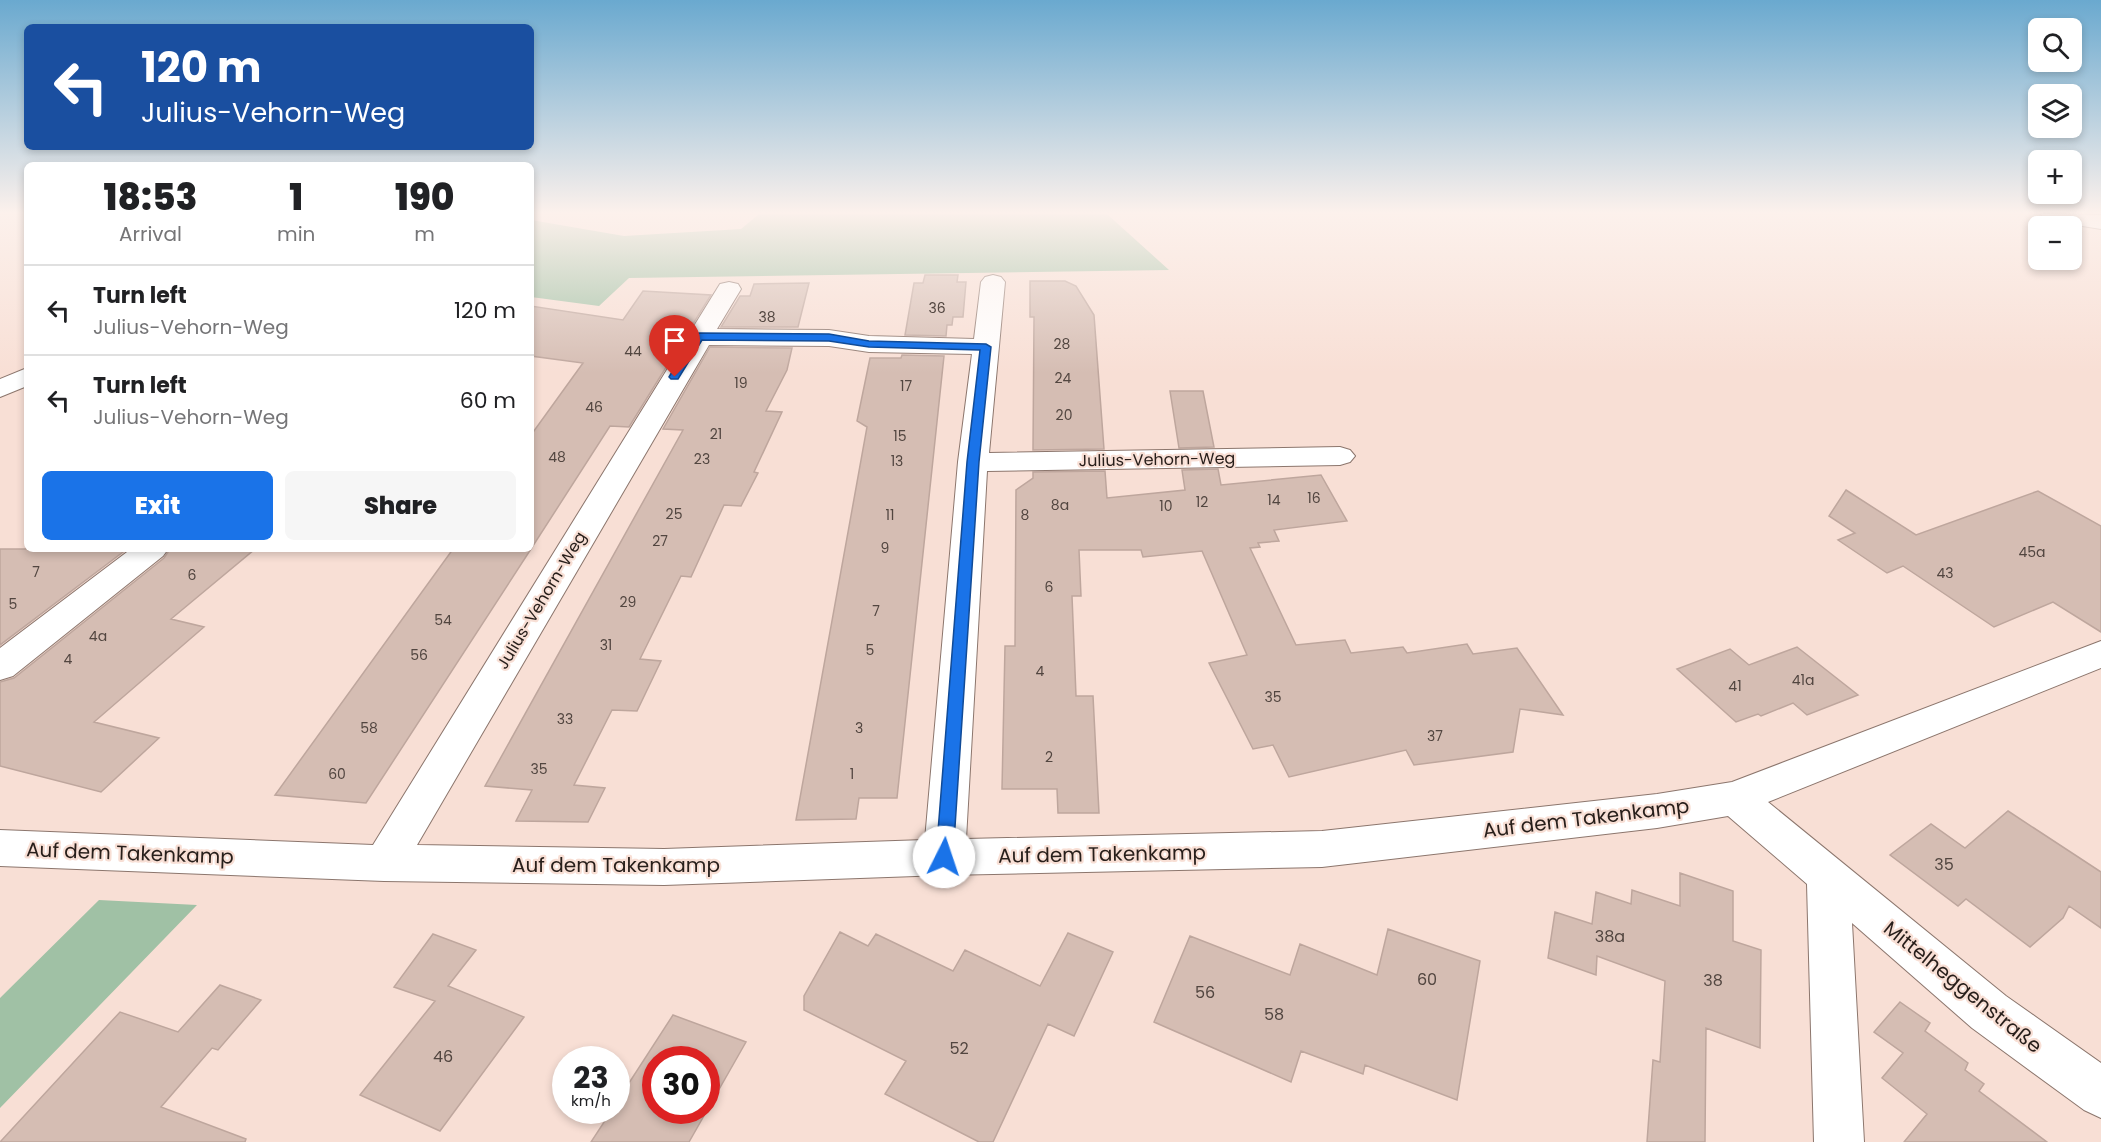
<!DOCTYPE html>
<html lang="en">
<head>
<meta charset="utf-8">
<style>
	:root { --surface:#fff; --page:#f6f6f6; --text:#202124; --muted:#757577; --line:#e0e0e0; --accent:#1a73e8 }
	body { margin:0; font-family:Poppins,sans-serif; background:var(--page); color:var(--text); height:100vh; display:flex; flex-direction:column; font-size:22px; white-space:nowrap }
	* { box-sizing:border-box; margin:0 }
	p { font-size:20px; color:var(--muted) }
	.icon { flex:none; width:33px; height:33px; fill:none; stroke:currentColor; stroke-width:2; stroke-linecap:round; stroke-linejoin:round }
	.map { position:relative; flex:1; overflow:hidden }
	.side { position:absolute; left:24px; top:162px; width:510px; height:390px; display:flex; flex-direction:column; background:var(--surface); border-radius:9px; box-shadow:0 3px 9px #0003 }
	.side>* { flex:none }
	.banner { position:absolute; left:24px; top:24px; width:510px; height:126px; border-radius:9px; box-shadow:0 3px 9px #0003; background:#1a4fa0; color:#fff; overflow:hidden }
	.controls { position:absolute; left:2028px; top:18px; display:grid; gap:12px }
	.controls a { display:grid; place-items:center; width:54px; height:54px; border-radius:9px; background:var(--surface); box-shadow:0 3px 9px #0003; font-size:30px }
	.speed { position:absolute; left:552px; top:1046px; display:flex; gap:12px; font-size:30px; font-weight:700; text-align:center }
	.speed>* { display:grid; place-content:center; width:78px; height:78px; border-radius:50%; background:var(--surface); box-shadow:0 3px 9px #0003; line-height:1 }
	.speed small { font-size:15px; font-weight:400 }
	.speed .limit { border:9px solid #d22; background:#fff; color:#111 }
	.pin { position:absolute; display:grid; place-items:center; width:51px; height:51px; color:#fff; margin:-62px -26px; border-radius:50% 50% 50% 0; rotate:-45deg; box-shadow:0 0 6px #0007 }
	.pin .icon { rotate:45deg }
	.me { position:absolute; width:66px; margin:-33px; rotate:4deg; stroke-linejoin:round; filter:drop-shadow(0 0 4px #0008) }
	.turn { display:flex; align-items:center; gap:21px; height:126px; padding:0 18px; font-size:27px }
	.turn .icon { width:78px; height:78px; stroke-width:2.5 }
	.turn b { display:block; font-size:42px; line-height:51px }
	.eta { display:flex; justify-content:space-evenly; align-items:center; height:102px; text-align:center }
	.eta b { font-size:36px; font-weight:800; line-height:42px }
	.button { display:flex; gap:12px; margin-top:auto; padding:12px 18px }
	.button a { flex:1; height:69px; border-radius:9px; background:var(--accent); color:#fff; font-size:24px; font-weight:800; line-height:69px; text-align:center }
	.button a+a { background:var(--page); color:var(--text) }
	ul { padding:0; list-style:none }
	li { display:flex; align-items:center; gap:18px; height:90px; padding:0 18px; border-top:2px solid var(--line) }
	li div { flex:1 }
	li b { display:block; font-size:22px }
	li em { font-style:normal }
	.map>svg:first-child { display:block }
</style>
</head>
<body>
<div class="map">
<svg width="2101" height="1142" viewBox="0 0 2101 1142">
	<rect width="100%" height="100%" fill="#f8dfd5"/>
	<path fill="#a0c1a5" d="M 759,214 L 1107,214 L 1169,270 L 629,278 L 599,306 L 531,297 L 531,220 L 624,236 L 741,229 Z
		M 99,900 L 197,905 L 0,1108 L 0,998 Z"/>
	<path fill="#d5bdb3" stroke="#bea69d" stroke-width="1.5" fill-rule="evenodd" d="M 925,275 L 958,275 L 957,282 L 966,282 L 963,317 L 953,317 L 952,325 L 947,325 L 946,336 L 905,335 L 914,283 L 923,283 Z
		M 1030,281 L 1065,281 L 1076,286 L 1094,315 L 1104,449 L 1033,450 L 1034,317 L 1030,317 Z
		M 809,283 L 798,327 L 721,327 L 740,296 L 750,296 L 754,284 Z
		M 643,291 L 711,295 L 629,427 L 610,426 L 531,549 L 531,435 L 583,363 L 531,356 L 531,306 L 623,320 Z
		M 710,347 L 792,348 L 787,370 L 766,411 L 782,412 L 754,472 L 758,473 L 741,506 L 724,505 L 691,577 L 681,576 L 640,659 L 661,661 L 637,711 L 612,710 L 574,785 L 605,788 L 588,822 L 516,821 L 532,790 L 485,786 L 683,430 L 663,429 Z
		M 902,355 L 944,356 L 897,798 L 859,798 L 856,819 L 796,820 L 867,427 L 857,421 L 870,358 L 901,358 Z
		M 1170,391 L 1203,391 L 1214,447 L 1179,448 Z
		M 1218,469 L 1221,485 L 1321,475 L 1347,521 L 1274,530 L 1279,541 L 1258,543 L 1260,547 L 1250,548 L 1296,645 L 1345,640 L 1351,653 L 1403,647 L 1407,653 L 1467,644 L 1473,654 L 1517,648 L 1563,715 L 1520,709 L 1513,752 L 1414,765 L 1406,750 L 1289,777 L 1273,745 L 1253,749 L 1209,663 L 1247,655 L 1202,551 L 1143,557 L 1141,550 L 1079,550 L 1081,596 L 1072,596 L 1076,696 L 1093,696 L 1099,813 L 1058,813 L 1057,789 L 1002,789 L 1005,646 L 1015,646 L 1016,490 L 1033,478 L 1033,472 L 1105,471 L 1107,498 L 1185,490 L 1182,470 Z
		M 1846,490 L 1916,535 L 2038,491 L 2101,526 L 2101,632 L 2053,602 L 1994,627 L 1903,566 L 1887,573 L 1838,540 L 1855,533 L 1829,516 Z
		M 0,549 L 127,549 L 0,645 Z
		M 170,549 L 255,549 L 171,619 L 204,627 L 94,722 L 159,738 L 101,792 L 0,766 L 0,682 L 14,678 L 164,558 Z
		M 453,549 L 531,549 L 366,803 L 275,795 Z
		M 1797,647 L 1858,695 L 1807,715 L 1793,703 L 1761,716 L 1758,714 L 1736,722 L 1677,669 L 1730,649 L 1749,665 Z
		M 2008,811 L 2101,872 L 2101,928 L 2069,906 L 2063,918 L 2030,947 L 1966,899 L 1958,906 L 1890,855 L 1931,824 L 1965,848 Z
		M 1680,873 L 1733,891 L 1733,941 L 1761,950 L 1760,1048 L 1706,1028 L 1705,1142 L 1647,1142 L 1653,1060 L 1660,1062 L 1665,981 L 1597,956 L 1596,975 L 1548,958 L 1555,912 L 1592,924 L 1596,892 L 1631,904 L 1632,890 L 1680,906 Z
		M 1388,929 L 1480,961 L 1457,1100 L 1365,1065 L 1363,1074 L 1301,1051 L 1291,1082 L 1154,1022 L 1190,936 L 1290,975 L 1300,944 L 1377,975 Z
		M 840,932 L 868,946 L 876,934 L 953,971 L 965,950 L 1040,986 L 1068,933 L 1113,952 L 1074,1036 L 1048,1024 L 993,1142 L 979,1142 L 885,1094 L 906,1061 L 804,1010 L 804,996 Z
		M 433,934 L 476,950 L 448,986 L 524,1017 L 440,1131 L 360,1095 L 435,1001 L 394,987 Z
		M 220,985 L 261,1000 L 218,1050 L 212,1048 L 161,1107 L 246,1139 L 245,1142 L 0,1142 L 120,1012 L 178,1032 Z
		M 1900,1002 L 1930,1023 L 1925,1031 L 1968,1063 L 1965,1070 L 1984,1084 L 1979,1091 L 2047,1142 L 1904,1142 L 1927,1114 L 1882,1078 L 1903,1053 L 1874,1032 Z
		M 673,1015 L 746,1042 L 689,1142 L 591,1142 L 612,1110 L 616,1110 L 616,1103 ZM 656,1059 L 706,1059 L 706,1110 L 656,1110 Z"/>
	<g fill="none" stroke-linecap="round" stroke-linejoin="round">
		<g stroke="#8c766d" stroke-width="2">
			<path id="minor" d="M 993,275 L 1001,277 L 1005,282 L 989,453 L 1340,447 L 1350,450 L 1355,456 L 1350,462 L 1340,465 L 987,471 L 966,839 L 1322,831 L 1657,794 L 1732,782 L 2101,641 L 2101,668 L 1768,802 L 2006,996 L 2101,1063 L 2101,1118 L 2084,1110 L 1972,1028 L 1852,923 L 1864,1142 L 1814,1142 L 1807,884 L 1728,816 L 1657,828 L 1322,867 L 944,875 L 664,885 L 384,881 L 0,866 L 0,830 L 373,845 L 720,284 L 729,282 L 738,284 L 741,289 L 717,329 L 829,330 L 869,336 L 974,339 L 981,282 L 985,277 ZM 709,345 L 829,346 L 869,352 L 972,354 L 958,462 L 925,840 L 664,849 L 417,845 Z
				M 27,368 L 27,386 L 0,397 L 0,379 Z
				M 131,549 L 168,549 L 163,556 L 13,676 L 0,680 L 0,648 Z"/>
		</g>
		<g stroke="#8c766d" stroke-width="2">
			<path id="highway" d="M 2041,214 L 2101,215 L 2101,229 L 2052,221 L 2044,219 Z"/>
		</g>
		<use href="#minor" fill="#fff" fill-rule="evenodd"/>
		<use href="#highway" fill="#fff" fill-rule="evenodd"/>
	</g>
	<linearGradient id="sky" x2="0" y2="1"><stop stop-color="#6aa9cf"/><stop offset="0.57" stop-color="#fcf1ec"/><stop offset="1" stop-color="#fcf1ec" stop-opacity="0"/></linearGradient>
	<rect width="2101" height="373" fill="url(#sky)"/>
	<path fill="#1a73e8" stroke="#114b97" stroke-width="1.5" d="M 699,333 L 829,334 L 869,341 L 986,344 L 991,347 L 979,462 L 953,857 L 951,862 L 944,865 L 938,862 L 936,857 L 967,462 L 980,350 L 869,347 L 829,341 L 702,340 L 678,379 L 671,379 L 669,377 L 693,336 Z"/>
	<g text-anchor="middle" stroke-width="4.5" stroke-linejoin="round" paint-order="stroke">
		<g font-size="14" fill="#524640">
			<text x="937" y="313">36</text>
			<text x="767" y="322">38</text>
			<text x="1062" y="349">28</text>
			<text x="633" y="356">44</text>
			<text x="1063" y="383">24</text>
			<text x="741" y="388">19</text>
			<text x="906" y="391">17</text>
			<text x="594" y="412">46</text>
			<text x="1064" y="420">20</text>
			<text x="716" y="439">21</text>
			<text x="900" y="441">15</text>
			<text x="557" y="462">48</text>
			<text x="702" y="464">23</text>
			<text x="897" y="466">13</text>
			<text x="1314" y="503">16</text>
			<text x="1274" y="505">14</text>
			<text x="1202" y="507">12</text>
			<text x="1060" y="510">8a</text>
			<text x="1166" y="511">10</text>
			<text x="674" y="519">25</text>
			<text x="890" y="520">11</text>
			<text x="1025" y="520">8</text>
			<text x="660" y="546">27</text>
			<text x="885" y="553">9</text>
			<text x="2032" y="557">45a</text>
			<text x="36" y="577">7</text>
			<text x="1945" y="578">43</text>
			<text x="192" y="580">6</text>
			<text x="1049" y="592">6</text>
			<text x="628" y="607">29</text>
			<text x="13" y="609">5</text>
			<text x="876" y="616">7</text>
			<text x="443" y="625">54</text>
			<text x="98" y="641">4a</text>
			<text x="606" y="650">31</text>
			<text x="870" y="655">5</text>
			<text x="419" y="660">56</text>
			<text x="68" y="664">4</text>
			<text x="1040" y="676">4</text>
			<text x="1803" y="685">41a</text>
			<text x="1735" y="691">41</text>
			<text x="1273" y="702">35</text>
			<text x="565" y="724">33</text>
			<text x="369" y="733">58</text>
			<text x="859" y="733">3</text>
			<text x="1435" y="741">37</text>
			<text x="1049" y="762">2</text>
			<text x="539" y="774">35</text>
			<text x="337" y="779">60</text>
			<text x="852" y="779">1</text>
		</g>
		<g font-size="16" fill="#271e1a" stroke="#f8dfd5">
			<text transform="translate(1157 459) rotate(-1)" y="6">Julius-Vehorn-Weg</text>
			<text transform="translate(541 600) rotate(-59)" y="6">Julius-Vehorn-Weg</text>
		</g>
		<g font-size="16" fill="#524640">
			<text x="1944" y="870">35</text>
			<text x="1610" y="942">38a</text>
			<text x="1427" y="985">60</text>
			<text x="1713" y="986">38</text>
			<text x="1205" y="998">56</text>
			<text x="1274" y="1020">58</text>
			<text x="959" y="1054">52</text>
			<text x="443" y="1062">46</text>
		</g>
		<g font-size="20" fill="#271e1a" stroke="#f8dfd5">
			<text transform="translate(1586 818) rotate(-7)" y="7">Auf dem Takenkamp</text>
			<text transform="translate(130 853) rotate(2)" y="7">Auf dem Takenkamp</text>
			<text transform="translate(1102 854) rotate(-1)" y="7">Auf dem Takenkamp</text>
			<text x="616" y="872">Auf dem Takenkamp</text>
			<text transform="translate(1963 987) rotate(39)" y="7">Mittelheggenstraße</text>
		</g>
	</g>
</svg>
<div class="controls">
<a><svg class="icon" aria-label="search" viewBox="0 0 24 24"><circle cx="10" cy="10" r="6"/><path d="M15 15l6 6"/></svg></a>
<a><svg class="icon" aria-label="layers" viewBox="0 0 24 24"><path d="M12 4l9 5-9 5-9-5zM3 14l9 5 9-5"/></svg></a>
<a>+</a>
<a>−</a>
</div>
<div class="speed"><div>23<small>km/h</small></div><div class="limit">30</div></div>
<div class="pin" style="left:675px;top:377px;background:#d93025"><svg class="icon" aria-label="arrive" viewBox="0 0 24 24"><path d="M6 21V4h12l-3 4 3 4H6"/></svg></div>
<svg class="me" style="left:944px;top:857px" viewBox="-20 -20 40 40"><circle r="19" fill="#fff"/><path d="M0-13L10 11 0 6-10 11z" fill="#1a73e8"/></svg>
<div class="banner">
<div class="turn"><svg class="icon" aria-label="left" viewBox="0 0 24 24"><path d="M17 20v-9H6M10 6l-5 5 5 5"/></svg><div><b>120 m</b>Julius-Vehorn-Weg</div></div>
</div>
<section class="side">
<div class="eta">
<div><b>18:53</b><p>Arrival</p></div>
<div><b>1</b><p>min</p></div>
<div><b>190</b><p>m</p></div>
</div>
<ul>
<li><svg class="icon" aria-label="left" viewBox="0 0 24 24"><path d="M17 20v-9H6M10 6l-5 5 5 5"/></svg><div><b>Turn left</b><p>Julius-Vehorn-Weg</p></div><em>120 m</em></li>
<li><svg class="icon" aria-label="left" viewBox="0 0 24 24"><path d="M17 20v-9H6M10 6l-5 5 5 5"/></svg><div><b>Turn left</b><p>Julius-Vehorn-Weg</p></div><em>60 m</em></li>
</ul>
<div class="button"><a>Exit</a><a>Share</a></div>
</section>
</div>
</body>
</html>
